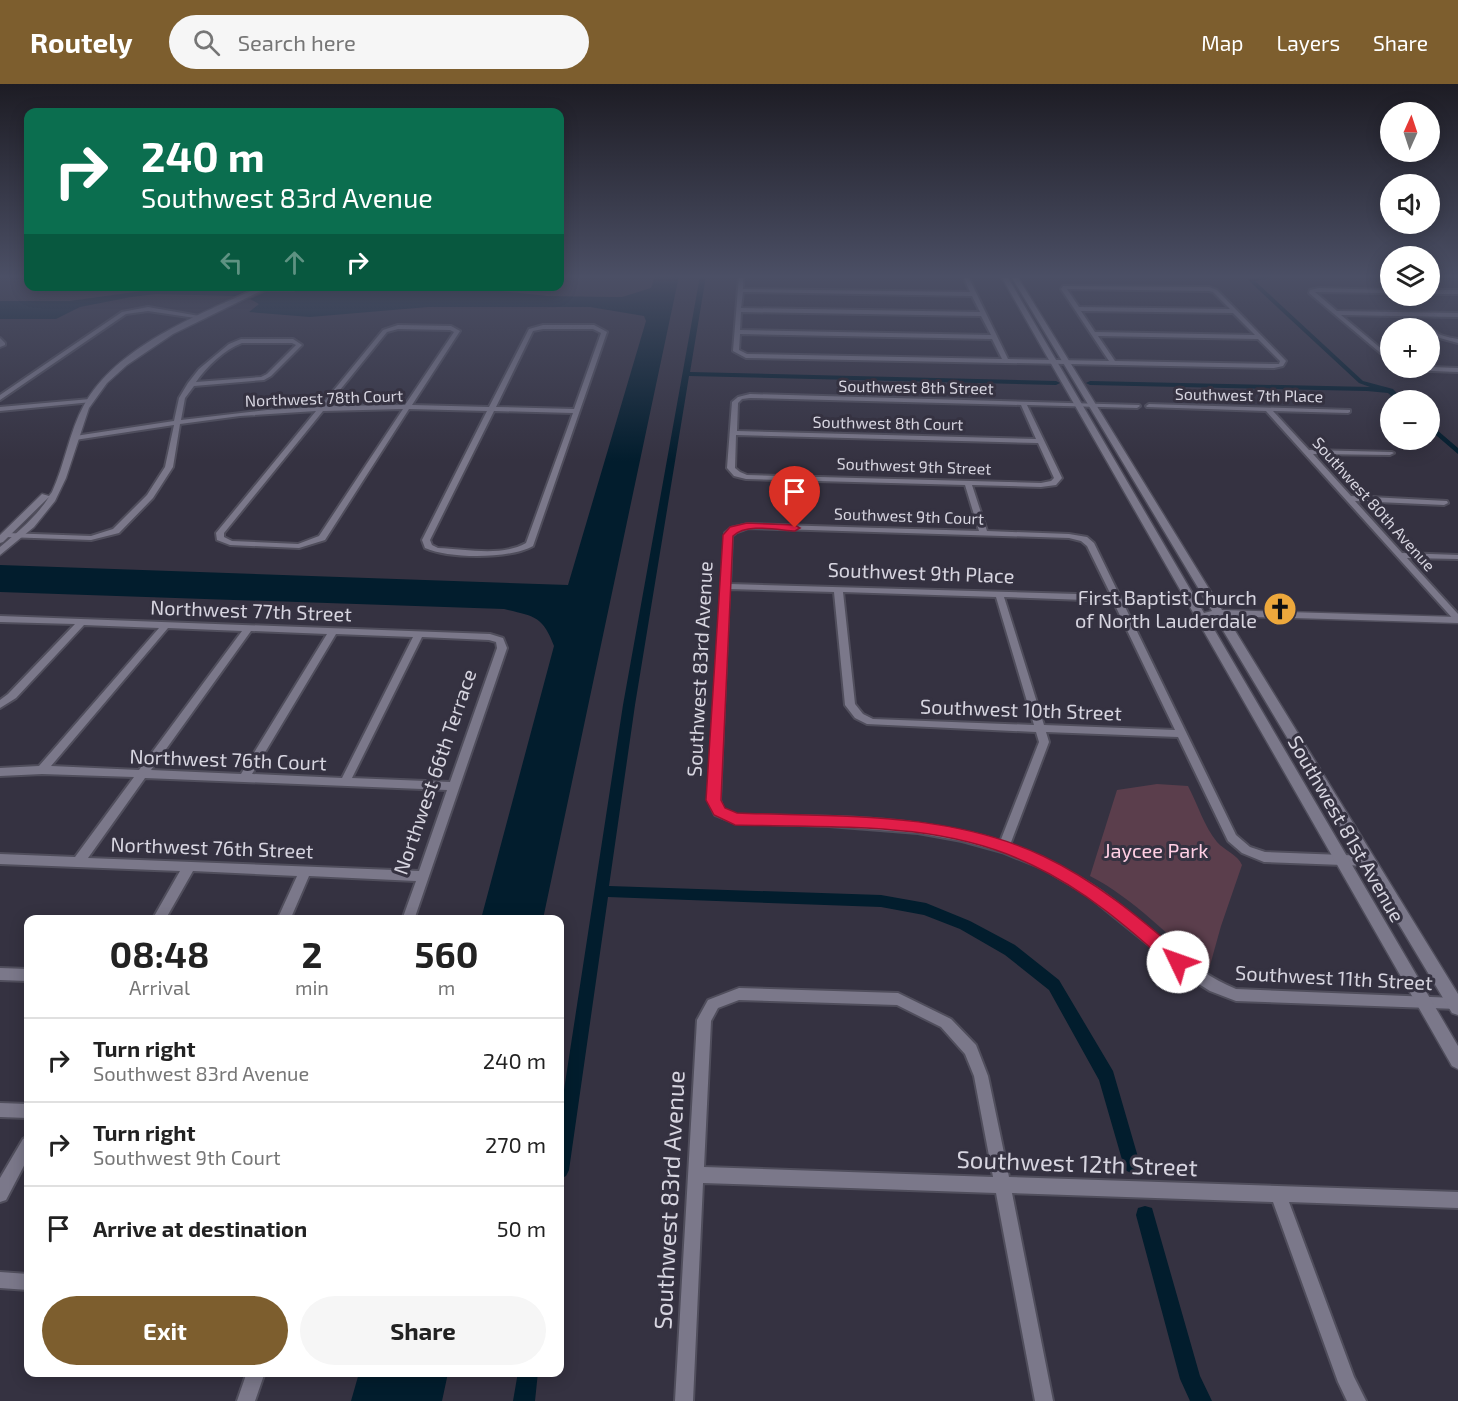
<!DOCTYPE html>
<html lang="en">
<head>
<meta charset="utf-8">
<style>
	:root { --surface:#fff; --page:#f6f6f6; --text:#222; --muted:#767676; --line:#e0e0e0; --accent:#7d5e2e }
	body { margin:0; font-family:"Exo 2",sans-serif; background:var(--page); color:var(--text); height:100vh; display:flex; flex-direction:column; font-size:22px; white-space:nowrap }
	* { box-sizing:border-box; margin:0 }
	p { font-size:20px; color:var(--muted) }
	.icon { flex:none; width:33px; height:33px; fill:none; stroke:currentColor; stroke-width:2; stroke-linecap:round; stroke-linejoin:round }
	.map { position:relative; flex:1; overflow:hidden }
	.side { position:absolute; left:24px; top:831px; width:540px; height:462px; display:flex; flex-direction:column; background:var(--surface); border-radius:12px; box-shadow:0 3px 15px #0003 }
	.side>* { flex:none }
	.top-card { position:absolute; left:24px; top:24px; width:540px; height:183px; border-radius:12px; box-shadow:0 3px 15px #0003; background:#0b6e4f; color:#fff; overflow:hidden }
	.needle { width:39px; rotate:3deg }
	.buttons { position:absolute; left:1380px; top:18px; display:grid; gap:12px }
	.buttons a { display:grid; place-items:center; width:60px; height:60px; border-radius:50%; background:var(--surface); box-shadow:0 3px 15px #0003; font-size:30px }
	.pin { position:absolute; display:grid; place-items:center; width:51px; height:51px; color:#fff; margin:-62px -26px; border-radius:50% 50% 50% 0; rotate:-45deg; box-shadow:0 0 6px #0007 }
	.pin .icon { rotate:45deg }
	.me { position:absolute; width:66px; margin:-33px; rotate:312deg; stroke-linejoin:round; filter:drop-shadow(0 0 4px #0008) }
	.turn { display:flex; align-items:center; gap:21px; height:126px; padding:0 18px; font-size:27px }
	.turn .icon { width:78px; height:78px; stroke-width:2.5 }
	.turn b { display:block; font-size:42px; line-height:51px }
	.lanes { display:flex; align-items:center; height:57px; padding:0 18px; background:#0003; justify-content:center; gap:30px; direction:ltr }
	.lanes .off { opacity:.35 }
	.eta { display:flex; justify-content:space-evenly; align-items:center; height:102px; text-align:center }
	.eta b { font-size:36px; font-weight:700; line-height:42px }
	.primary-button { display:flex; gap:12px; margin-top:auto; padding:12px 18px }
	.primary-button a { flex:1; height:69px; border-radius:36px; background:var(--accent); color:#fff; font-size:24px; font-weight:700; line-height:69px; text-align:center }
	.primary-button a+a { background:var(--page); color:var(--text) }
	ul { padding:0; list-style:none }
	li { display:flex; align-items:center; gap:18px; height:84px; padding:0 18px; border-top:2px solid var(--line) }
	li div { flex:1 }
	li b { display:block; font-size:22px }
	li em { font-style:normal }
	header { display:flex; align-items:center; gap:36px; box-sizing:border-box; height:84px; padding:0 30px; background:var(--accent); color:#fff }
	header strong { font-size:28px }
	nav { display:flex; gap:33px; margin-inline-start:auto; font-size:21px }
	.search { width:420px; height:54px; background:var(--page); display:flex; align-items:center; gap:15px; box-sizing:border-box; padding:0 21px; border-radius:33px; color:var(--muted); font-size:22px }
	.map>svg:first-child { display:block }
</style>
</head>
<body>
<header>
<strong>Routely</strong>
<div class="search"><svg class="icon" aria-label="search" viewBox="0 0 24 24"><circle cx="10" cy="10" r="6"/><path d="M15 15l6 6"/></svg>Search here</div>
<nav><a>Map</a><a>Layers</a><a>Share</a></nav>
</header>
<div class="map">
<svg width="1458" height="1317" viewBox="0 0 1458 1317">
	<rect width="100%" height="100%" fill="#353241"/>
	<path fill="#5b3e4c" d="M 1157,700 L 1188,702 C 1198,721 1204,742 1217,758 C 1224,766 1238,771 1242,781 L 1221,842 L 1209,885 C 1169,854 1135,815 1090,792 L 1117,706 Z"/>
	<path fill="#021d2d" d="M 655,192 L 679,192 L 543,835 L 481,835 L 554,562 C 543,532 534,532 504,525 L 0,508 L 0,481 L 568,501 L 646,237 L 644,232 L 590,223 L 428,223 L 310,233 L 249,228 L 259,220 L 250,215 L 266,208 L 294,208 L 303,202 L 462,203 L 547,212 L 612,213 L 622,213 L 651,204 Z
		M 228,205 L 253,205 L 235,212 L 156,210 L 131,213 L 80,223 L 56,235 L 0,235 L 0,217 L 70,217 L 149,206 L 201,207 Z
		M 359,1289 L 359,1288 L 448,1289 L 442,1317 L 351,1317 Z"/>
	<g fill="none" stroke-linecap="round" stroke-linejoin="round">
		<path fill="#021d2d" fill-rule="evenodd" d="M 700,192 L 706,192 L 690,288 L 1056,297 L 1060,299 L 1056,301 L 689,292 L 635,621 L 609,802 L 881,811 L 926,819 L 970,837 L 1015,861 L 1059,896 L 1113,987 L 1140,1080 L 1137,1086 L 1131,1089 L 1125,1086 L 1099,996 L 1049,906 L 1005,871 L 960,845 L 924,831 L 881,823 L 608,813 L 569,1086 L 566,1092 L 560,1095 L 560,1032 L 623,621 Z
			M 1264,192 L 1280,192 L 1255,197 L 1363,297 L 1393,305 L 1403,316 L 1396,316 L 1388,309 L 1367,307 L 1090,301 L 1086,299 L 1090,297 L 1370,303 L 1359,299 L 1248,196 Z
			M 1430,340 L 1458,364 L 1458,370 L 1430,346 Z
			M 1145,1122 L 1152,1124 L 1200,1292 L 1212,1317 L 1190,1317 L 1180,1295 L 1136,1131 L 1138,1124 Z
			M 518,1288 L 538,1288 L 535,1317 L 513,1317 Z"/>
		<g stroke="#504e5c" stroke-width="4">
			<path id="minor" d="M 739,192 L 743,192 L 743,205 L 970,208 L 963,192 L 968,192 L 1008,275 L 1109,277 L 1061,205 L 1063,202 L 1209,203 L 1217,206 L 1286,277 L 1283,282 L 1274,284 L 746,274 L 733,267 ZM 1067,205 L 1209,207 L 1213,208 L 1230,225 L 1079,223 ZM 743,208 L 972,212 L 980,228 L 741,224 ZM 1081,227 L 1233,229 L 1255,251 L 1095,248 ZM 741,228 L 981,232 L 991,251 L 740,246 ZM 740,250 L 992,255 L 1002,275 L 747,270 L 739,266 ZM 1098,252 L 1258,255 L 1280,277 L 1279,280 L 1274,280 L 1115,277 Z
				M 1319,204 L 1390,206 L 1390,209 L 1315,208 L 1337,227 L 1458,229 L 1458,233 L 1341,231 L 1390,272 L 1390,277 L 1309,209 L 1310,206 Z
				M 1430,206 L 1458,206 L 1458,210 L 1430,210 Z
				M 148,223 L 205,233 L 202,235 L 148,227 L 126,230 L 0,316 L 0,311 L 122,228 Z
				M 398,241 L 451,242 L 460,247 L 412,321 L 489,323 L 529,245 L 543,241 L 594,241 L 607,248 L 533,462 C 510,475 449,475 425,464 L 422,456 L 487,327 L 409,325 L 325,456 L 299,464 L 230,461 L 217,456 L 216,449 L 316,327 L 240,332 L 180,340 L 173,383 L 153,414 L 119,449 L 91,456 L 6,453 L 2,451 L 6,449 L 91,452 L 113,445 L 147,411 L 165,383 L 174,341 L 75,356 L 72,354 L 75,352 L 174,337 L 179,314 L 188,299 L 199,285 L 229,260 L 241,255 L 293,255 L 302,261 L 271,292 L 264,296 L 194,302 L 185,314 L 181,336 L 267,326 L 320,323 L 383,246 ZM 398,245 L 450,246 L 454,248 L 405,321 L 327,322 L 387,248 ZM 543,245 L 593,245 L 601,249 L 574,325 L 496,323 L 533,247 ZM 242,259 L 292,259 L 296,261 L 267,290 L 261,293 L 196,298 C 207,282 224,266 242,259 ZM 403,325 L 319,452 L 298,460 L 232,457 L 224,453 L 224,449 L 323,327 ZM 494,327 L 573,329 L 526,459 C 501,473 466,465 438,464 L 432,461 L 430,456 Z
				M 1429,244 C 1434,246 1436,249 1441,251 C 1446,253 1453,254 1458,255 L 1458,259 L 1436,253 L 1430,248 Z
				M 0,254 L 5,259 L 5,261 L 0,263 Z
				M 1430,283 L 1458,284 L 1458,288 L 1407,286 L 1404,284 Z
				M 750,310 L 1139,321 L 1140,322 L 1137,324 L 1027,321 L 1062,394 L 1056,401 L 1041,403 L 972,401 L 987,447 L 1069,450 L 1087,453 L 1094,459 L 1236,751 L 1250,763 L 1265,768 L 1369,772 L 1373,774 L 1375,777 L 1373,780 L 1369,782 L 1264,778 L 1242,769 L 1228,757 L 1178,653 L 1046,648 L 1049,658 L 1010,761 C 1046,776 1082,792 1113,816 C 1154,847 1188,885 1236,905 L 1456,914 L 1458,915 L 1458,925 L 1236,917 L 1210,907 L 1191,895 L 1086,810 L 1044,785 L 1002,768 L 962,757 L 918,749 L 829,742 L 735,739 L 715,731 L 708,716 L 725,449 L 731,444 L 748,440 L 979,447 L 965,401 L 746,395 L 734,392 L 727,384 L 732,318 L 738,313 ZM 750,314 L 1021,321 L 1036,355 L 737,347 L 738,319 L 742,315 ZM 736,351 L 1038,359 L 1054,394 L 1051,397 L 1041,399 L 747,391 L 740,388 L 735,384 ZM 748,444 L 1069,454 L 1081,457 L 1087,462 L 1111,511 L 730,500 L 732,452 L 737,448 ZM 729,505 L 834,508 L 845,621 L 855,634 L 867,640 L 1036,648 L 1039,658 L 1000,758 C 973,751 947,744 919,740 C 859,731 797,732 736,731 L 723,725 L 720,716 ZM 843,508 L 996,513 L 1034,641 L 873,635 L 863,630 L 855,620 ZM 1004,513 L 1113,517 L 1175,646 L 1044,641 Z
				M 90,315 L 93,317 L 92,318 L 0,327 L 0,323 Z
				M 1149,320 L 1350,326 L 1350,328 L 1348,329 L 1273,327 L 1309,366 L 1392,368 L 1394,369 L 1390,371 L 1313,370 L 1351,412 L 1447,417 L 1448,419 L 1444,421 L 1355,417 L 1402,469 L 1458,471 L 1458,475 L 1407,474 L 1458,530 L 1458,538 L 1455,537 L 1266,327 L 1147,323 L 1146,322 Z
				M 0,532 L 490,550 L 503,554 L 507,564 L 414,836 L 402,836 L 416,797 L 309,792 L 290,836 L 277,836 L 297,792 L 193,787 L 165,836 L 152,836 L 180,787 L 0,780 L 0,770 L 75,773 L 134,693 L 42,690 L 0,692 L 0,684 L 39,682 L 159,544 L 84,541 L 16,614 L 0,624 L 0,616 L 8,610 L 75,540 L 0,538 ZM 168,544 L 242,547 L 139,686 L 51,682 ZM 251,547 L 327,550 L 241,690 L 151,686 ZM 336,550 L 413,553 L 342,694 L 252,690 ZM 422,553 L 489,556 L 496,558 L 497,564 L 450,698 L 352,694 ZM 145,694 L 447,706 L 419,787 L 88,774 Z
				M 0,884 L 28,885 L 28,897 L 0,896 Z
				M 739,904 L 898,909 L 951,935 L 976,961 L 988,992 L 1009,1093 L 1458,1108 L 1458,1124 L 1289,1118 L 1354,1293 L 1366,1317 L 1347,1317 L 1338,1298 L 1273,1118 L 1012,1109 L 1053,1317 L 1035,1317 L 996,1109 L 703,1099 L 693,1317 L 675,1317 L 697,936 L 708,916 ZM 739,916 L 897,921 L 941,943 L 965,970 L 974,992 L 993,1093 L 704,1083 L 711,937 L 718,924 Z
				M 0,1019 L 28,1020 L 28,1034 L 0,1033 Z
				M 28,1052 L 28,1074 L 6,1116 L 0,1118 L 0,1094 L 23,1055 Z
				M 0,1188 L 28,1190 L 28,1206 L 0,1204 Z
				M 247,1288 L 265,1288 L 255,1317 L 237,1317 Z"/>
		</g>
		<g stroke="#504e5c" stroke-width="3">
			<path id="tertiary" d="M 1001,192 L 1007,192 L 1204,529 L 1212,527 L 1011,192 L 1017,192 L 1222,526 L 1458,533 L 1458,539 L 1226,532 L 1458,910 L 1458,931 L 1452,929 L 1215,533 L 1208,535 L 1458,962 L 1458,985 L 1452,982 Z
				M 262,202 L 271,202 L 173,250 L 127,281 L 107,299 L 89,324 L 66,394 L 55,417 L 34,443 L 0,471 L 0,463 C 18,448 36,433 49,413 L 3,458 L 0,459 L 0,451 L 42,410 L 49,412 L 52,408 C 65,380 69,348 84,321 C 117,261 203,229 262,202 Z"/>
		</g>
		<use href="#minor" fill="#7b788a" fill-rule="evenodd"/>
		<use href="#tertiary" fill="#7b788a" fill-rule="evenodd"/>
	</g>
	<linearGradient id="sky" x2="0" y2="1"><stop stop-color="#1d1c24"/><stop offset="0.51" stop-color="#4b4f65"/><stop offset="1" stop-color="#4b4f65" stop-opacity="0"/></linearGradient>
	<rect width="1458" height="377" fill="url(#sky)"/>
	<path fill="#e11d48" stroke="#92132f" stroke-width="1.5" d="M 747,439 L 795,441 L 800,444 L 795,447 C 778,446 746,439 733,452 L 721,716 L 725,724 L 737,729 C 839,733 948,727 1043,772 C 1096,797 1140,834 1184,872 L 1187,878 L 1184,883 L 1178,885 L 1172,883 C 1129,844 1085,806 1032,781 C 941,736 833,744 735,741 L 714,731 L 706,716 L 723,451 L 730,443 Z"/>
	<defs>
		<g id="church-disc" transform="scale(1.725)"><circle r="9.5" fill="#eda83c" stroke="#353241"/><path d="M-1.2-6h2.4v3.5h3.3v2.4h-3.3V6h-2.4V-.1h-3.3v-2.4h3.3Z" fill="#111"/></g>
	</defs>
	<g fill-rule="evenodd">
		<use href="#church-disc" x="1280" y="525"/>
	</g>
	<g text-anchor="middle" stroke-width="6" stroke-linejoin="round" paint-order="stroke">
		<g font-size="16" fill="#d7d5e0" stroke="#353241">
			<text transform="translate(916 303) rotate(1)" y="6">Southwest 8th Street</text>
			<text transform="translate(1249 311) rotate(1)" y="6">Southwest 7th Place</text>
			<text transform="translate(324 314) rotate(-2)" y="6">Northwest 78th Court</text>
			<text transform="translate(888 339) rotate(1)" y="6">Southwest 8th Court</text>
			<text transform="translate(914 382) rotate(2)" y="6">Southwest 9th Street</text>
			<text transform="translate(1374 420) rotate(48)" y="6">Southwest 80th Avenue</text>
			<text transform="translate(909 432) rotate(2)" y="6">Southwest 9th Court</text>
		</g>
		<g font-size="20" fill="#d7d5e0" stroke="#353241">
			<text transform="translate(921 489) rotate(2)" y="7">Southwest 9th Place</text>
			<text transform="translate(251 527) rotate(2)" y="7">Northwest 77th Street</text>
			<text transform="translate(700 585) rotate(-87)" y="7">Southwest 83rd Avenue</text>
			<text transform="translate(1021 626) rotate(2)" y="7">Southwest 10th Street</text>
			<text transform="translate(228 676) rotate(2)" y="7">Northwest 76th Court</text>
			<text transform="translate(435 688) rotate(-71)" y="7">Northwest 66th Terrace</text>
			<text transform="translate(1346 745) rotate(60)" y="7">Southwest 81st Avenue</text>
			<text transform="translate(212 764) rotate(2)" y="7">Northwest 76th Street</text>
			<text transform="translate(1334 894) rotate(3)" y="7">Southwest 11th Street</text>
		</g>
		<g font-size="20" fill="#d7d5e0" stroke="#353241" text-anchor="end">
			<text x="1257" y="521">First Baptist Church<tspan x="1257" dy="23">of North Lauderdale</tspan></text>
		</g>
		<g font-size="20" fill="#ffcfe4" stroke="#353241">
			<text x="1156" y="774">Jaycee Park</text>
		</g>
		<g font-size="24" fill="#d7d5e0" stroke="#353241">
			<text transform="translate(1077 1080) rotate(2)" y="8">Southwest 12th Street</text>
			<text transform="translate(670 1116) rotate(-87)" y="8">Southwest 83rd Avenue</text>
		</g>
	</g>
</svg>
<div class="buttons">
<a><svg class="needle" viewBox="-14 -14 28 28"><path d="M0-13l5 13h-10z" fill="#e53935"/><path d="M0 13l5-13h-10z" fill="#767676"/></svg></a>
<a><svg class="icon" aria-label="sound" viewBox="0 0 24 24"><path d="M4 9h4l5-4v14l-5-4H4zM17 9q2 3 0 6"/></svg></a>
<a><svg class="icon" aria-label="layers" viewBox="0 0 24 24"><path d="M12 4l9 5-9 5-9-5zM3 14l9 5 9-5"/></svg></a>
<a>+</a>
<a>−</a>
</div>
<div class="pin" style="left:795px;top:444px;background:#d93025"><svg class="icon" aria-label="arrive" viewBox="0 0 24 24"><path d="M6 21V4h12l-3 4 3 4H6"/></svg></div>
<svg class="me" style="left:1178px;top:878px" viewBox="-20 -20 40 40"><circle r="19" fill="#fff"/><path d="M0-13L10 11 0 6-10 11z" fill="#e11d48"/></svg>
<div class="top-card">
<div class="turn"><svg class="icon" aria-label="right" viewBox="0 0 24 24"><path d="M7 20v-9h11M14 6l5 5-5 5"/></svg><div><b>240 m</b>Southwest 83rd Avenue</div></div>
<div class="lanes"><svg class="icon off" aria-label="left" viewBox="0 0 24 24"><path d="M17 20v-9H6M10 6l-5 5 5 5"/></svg><svg class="icon off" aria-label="ahead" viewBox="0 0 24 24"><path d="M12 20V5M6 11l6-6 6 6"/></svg><svg class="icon" aria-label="right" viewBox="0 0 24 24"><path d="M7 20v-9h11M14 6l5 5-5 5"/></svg></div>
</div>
<section class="side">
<div class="eta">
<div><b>08:48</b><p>Arrival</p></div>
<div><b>2</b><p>min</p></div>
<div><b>560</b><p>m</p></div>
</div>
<ul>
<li><svg class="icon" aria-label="right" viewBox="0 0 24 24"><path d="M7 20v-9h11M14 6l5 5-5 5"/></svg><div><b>Turn right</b><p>Southwest 83rd Avenue</p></div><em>240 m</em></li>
<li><svg class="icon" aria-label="right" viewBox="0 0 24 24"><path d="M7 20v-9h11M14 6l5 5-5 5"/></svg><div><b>Turn right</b><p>Southwest 9th Court</p></div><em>270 m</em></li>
<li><svg class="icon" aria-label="arrive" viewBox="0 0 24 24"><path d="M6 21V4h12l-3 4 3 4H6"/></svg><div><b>Arrive at destination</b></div><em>50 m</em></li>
</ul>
<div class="primary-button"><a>Exit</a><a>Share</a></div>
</section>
</div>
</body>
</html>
